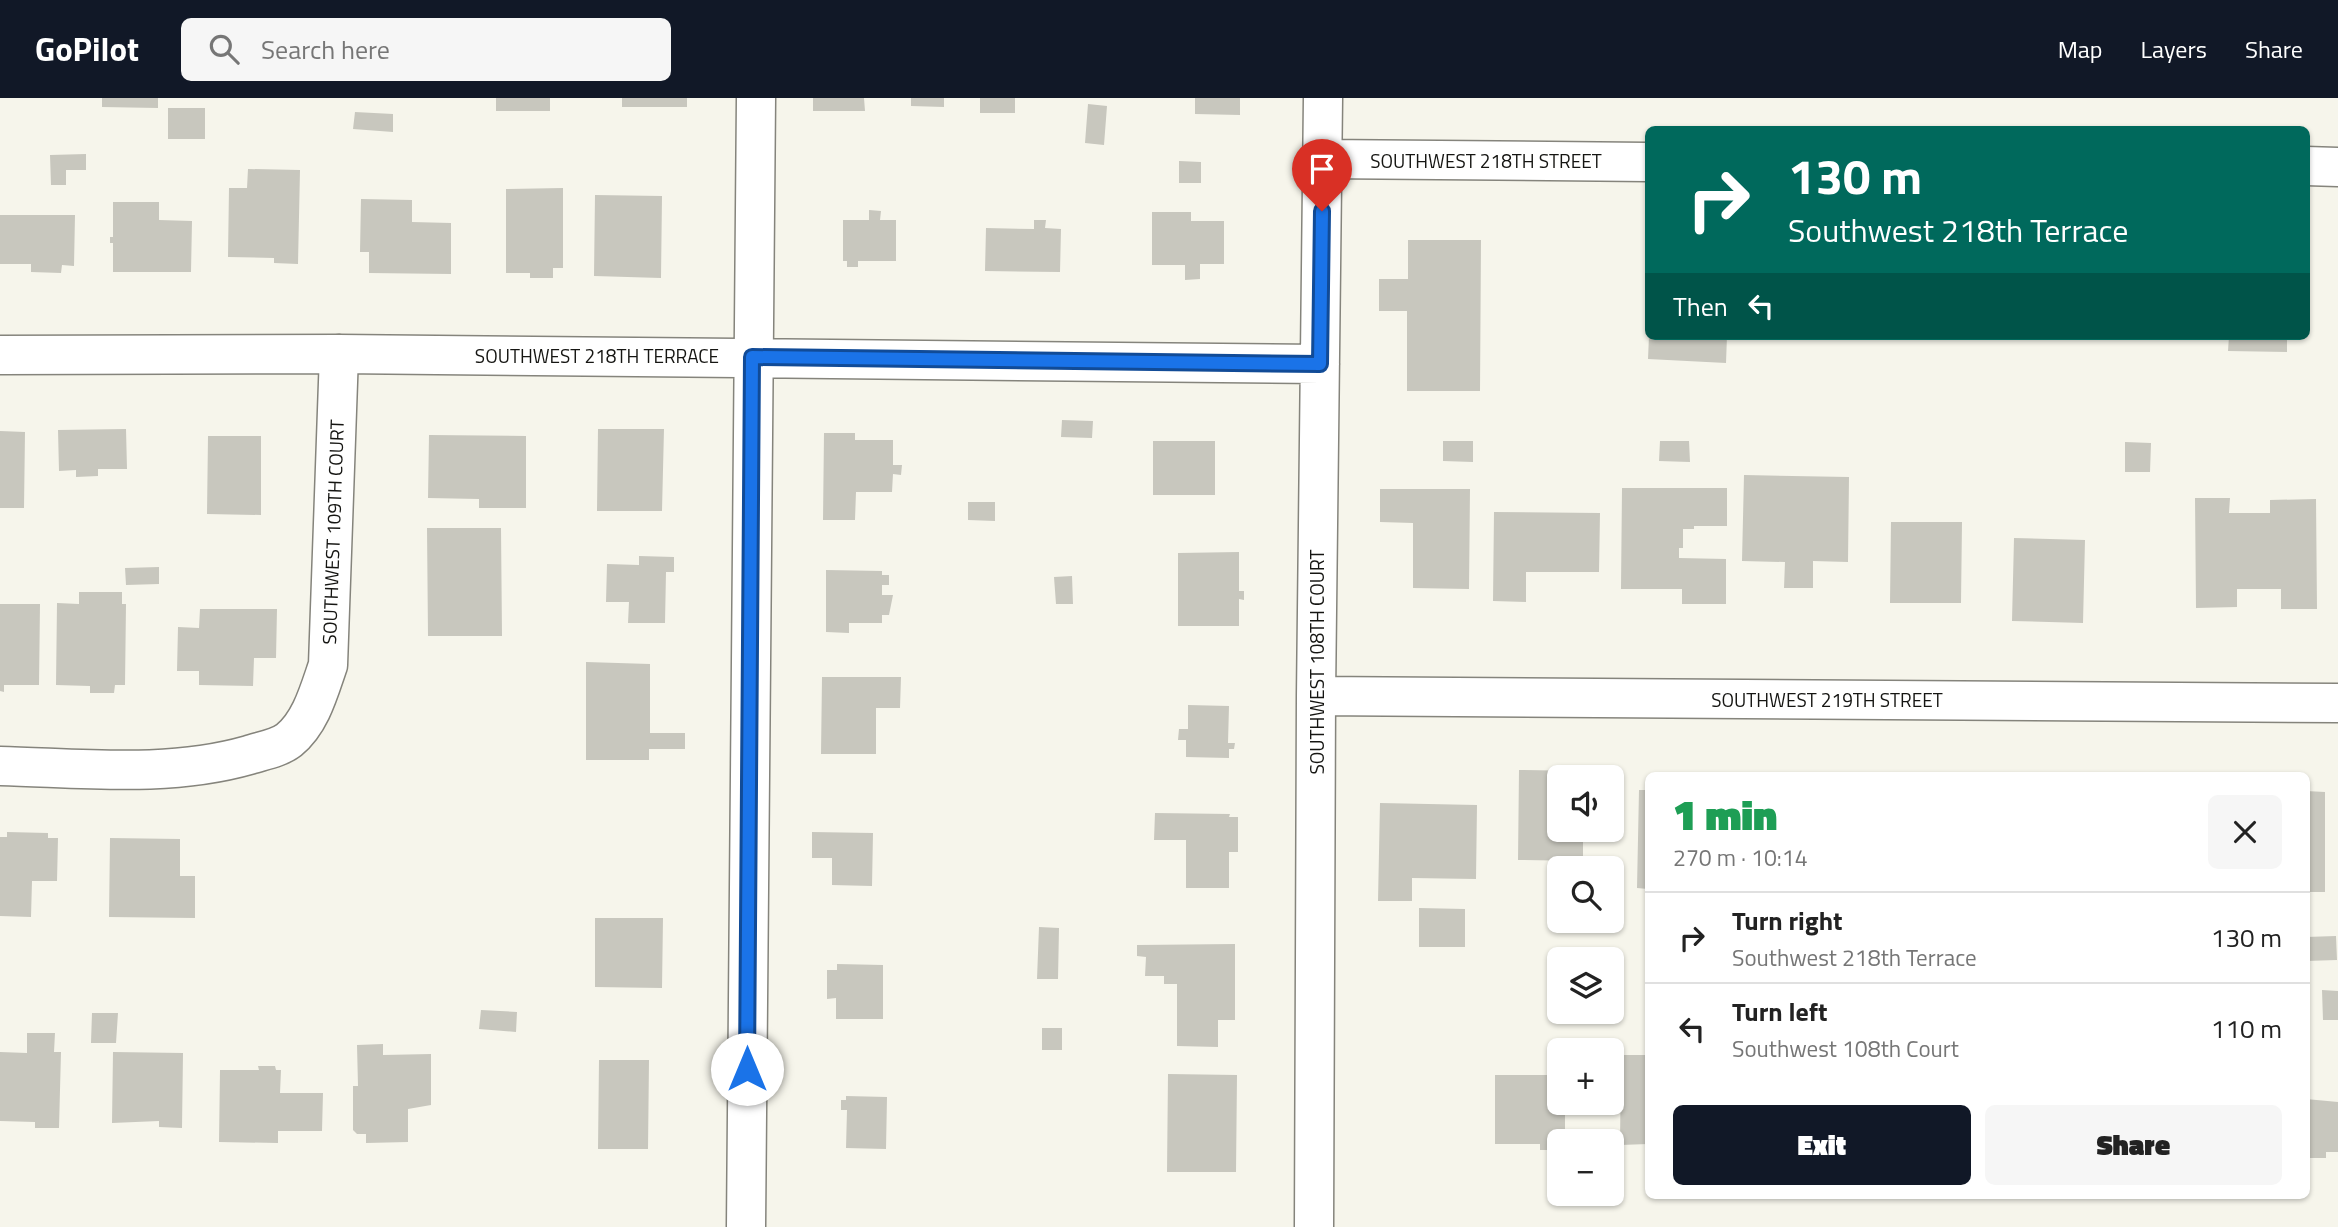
<!DOCTYPE html>
<html lang="en">
<head>
<meta charset="utf-8">
<style>
	:root { --surface:#fff; --page:#f6f6f6; --text:#222; --muted:#767676; --line:#e0e0e0; --accent:#111827 }
	body { margin:0; font-family:"Titillium Web",sans-serif; background:var(--page); color:var(--text); height:100vh; display:flex; flex-direction:column; font-size:26px; white-space:nowrap }
	* { box-sizing:border-box; margin:0 }
	p { font-size:23px; color:var(--muted) }
	.icon { flex:none; width:38px; height:38px; fill:none; stroke:currentColor; stroke-width:2; stroke-linecap:round; stroke-linejoin:round }
	.map { position:relative; flex:1; overflow:hidden }
	.panel { position:absolute; left:1645px; top:674px; width:665px; height:427px; display:flex; flex-direction:column; background:var(--surface); border-radius:10px; box-shadow:0 2px 5px #0004 }
	.panel>* { flex:none }
	.banner { position:absolute; left:1645px; top:28px; width:665px; height:214px; border-radius:10px; box-shadow:0 2px 5px #0004; background:#00695c; color:#fff; overflow:hidden }
	.controls { position:absolute; left:1547px; top:667px; display:grid; gap:14px }
	.controls a { display:grid; place-items:center; width:77px; height:77px; border-radius:10px; background:var(--surface); box-shadow:0 2px 5px #0004; font-size:35px }
	.pin { position:absolute; display:grid; place-items:center; width:60px; height:60px; color:#fff; margin:-72px -30px; border-radius:50% 50% 50% 0; rotate:-45deg; box-shadow:0 0 7px #0007 }
	.pin .icon { rotate:45deg }
	.me { position:absolute; width:77px; margin:-38px; rotate:0deg; stroke-linejoin:round; filter:drop-shadow(0 0 5px #0008) }
	.turn { display:flex; align-items:center; gap:24px; height:147px; padding:0 28px; font-size:32px }
	.turn .icon { width:91px; height:91px; stroke-width:2.5 }
	.turn b { display:block; font-size:49px; line-height:60px }
	.then { display:flex; align-items:center; height:66px; padding:0 28px; background:#0003; gap:14px; font-size:26px }
	.round { display:grid; place-items:center; flex:none; width:74px; height:74px; border-radius:10px; background:var(--page) }
	.headline { display:flex; align-items:center; justify-content:space-between; height:119px; padding:0 28px }
	h1 { font-size:42px; font-weight:800; line-height:52px; color:#1e9e55 }
	.button { display:flex; gap:14px; margin-top:auto; padding:14px 28px }
	.button a { flex:1; height:80px; border-radius:10px; background:var(--accent); color:#fff; font-size:28px; font-weight:800; line-height:80px; text-align:center }
	.button a+a { background:var(--page); color:var(--text) }
	ul { padding:0; list-style:none }
	li { display:flex; align-items:center; gap:21px; height:91px; padding:0 28px; border-top:2px solid var(--line) }
	li div { flex:1 }
	li b { display:block; font-size:26px }
	li em { font-style:normal }
	header { display:flex; align-items:center; gap:42px; box-sizing:border-box; height:98px; padding:0 35px; background:var(--accent); color:#fff }
	header strong { font-size:33px }
	nav { display:flex; gap:38px; margin-inline-start:auto; font-size:24px }
	.search { width:490px; height:63px; background:var(--page); display:flex; align-items:center; gap:18px; box-sizing:border-box; padding:0 24px; border-radius:10px; color:var(--muted); font-size:26px }
	.map>svg:first-child { display:block }
</style>
</head>
<body>
<header>
<strong>GoPilot</strong>
<div class="search"><svg class="icon" aria-label="search" viewBox="0 0 24 24"><circle cx="10" cy="10" r="6"/><path d="M15 15l6 6"/></svg>Search here</div>
<nav><a>Map</a><a>Layers</a><a>Share</a></nav>
</header>
<div class="map">
<svg width="2338" height="1129" viewBox="0 0 2338 1129">
	<rect width="100%" height="100%" fill="#f6f5eb"/>
	<path fill="#c8c7be" d="M 102,0 L 158,0 L 158,10 L 102,9 Z
		M 496,0 L 550,0 L 550,13 L 496,13 Z
		M 622,0 L 687,0 L 687,9 L 622,9 Z
		M 813,0 L 864,0 L 865,13 L 813,13 Z
		M 911,0 L 944,0 L 944,9 L 911,8 Z
		M 980,0 L 1015,0 L 1015,15 L 980,15 Z
		M 1195,0 L 1240,0 L 1240,17 L 1195,16 Z
		M 1088,6 L 1107,8 L 1104,47 L 1085,45 Z
		M 168,10 L 205,10 L 205,41 L 168,41 Z
		M 355,14 L 393,16 L 393,34 L 353,31 Z
		M 86,56 L 86,72 L 66,72 L 66,87 L 51,87 L 50,57 Z
		M 1179,63 L 1201,64 L 1201,85 L 1179,85 Z
		M 248,71 L 300,72 L 298,166 L 274,165 L 274,160 L 228,159 L 229,90 L 247,90 Z
		M 563,90 L 563,170 L 553,170 L 553,180 L 530,180 L 530,175 L 506,175 L 506,91 Z
		M 595,97 L 662,98 L 661,180 L 594,178 Z
		M 361,101 L 412,102 L 412,124 L 451,125 L 451,176 L 369,175 L 369,154 L 360,154 Z
		M 113,104 L 159,104 L 159,122 L 192,123 L 191,174 L 113,174 L 113,145 L 110,145 L 110,139 L 113,139 Z
		M 869,112 L 881,113 L 880,122 L 896,122 L 896,163 L 858,163 L 858,169 L 847,169 L 847,163 L 843,163 L 843,122 L 869,122 Z
		M 1152,114 L 1191,114 L 1191,123 L 1224,123 L 1224,166 L 1200,166 L 1200,181 L 1185,182 L 1185,167 L 1152,167 Z
		M 0,117 L 75,117 L 74,168 L 62,167 L 61,175 L 31,174 L 31,166 L 0,166 Z
		M 1034,122 L 1046,122 L 1045,130 L 1061,131 L 1060,174 L 985,173 L 986,130 L 1034,131 Z
		M 1408,142 L 1481,142 L 1480,293 L 1407,293 L 1407,213 L 1379,213 L 1379,181 L 1408,181 Z
		M 1649,238 L 1727,238 L 1726,265 L 1648,261 Z
		M 2229,238 L 2287,238 L 2287,254 L 2228,253 Z
		M 1062,322 L 1093,323 L 1092,340 L 1061,339 Z
		M 126,331 L 127,371 L 98,371 L 98,378 L 76,379 L 76,372 L 59,373 L 58,332 Z
		M 598,331 L 664,331 L 662,413 L 597,413 Z
		M 0,333 L 25,334 L 24,410 L 0,410 Z
		M 824,335 L 855,335 L 855,342 L 893,342 L 893,367 L 902,367 L 901,377 L 893,376 L 892,394 L 856,394 L 855,422 L 823,422 Z
		M 429,337 L 526,338 L 526,410 L 479,410 L 479,401 L 428,400 Z
		M 208,338 L 261,338 L 261,417 L 207,416 Z
		M 1153,343 L 1215,343 L 1215,397 L 1153,397 Z
		M 1443,343 L 1473,343 L 1473,364 L 1443,363 Z
		M 1660,343 L 1689,343 L 1690,364 L 1659,363 Z
		M 2125,344 L 2151,345 L 2150,374 L 2125,374 Z
		M 1744,377 L 1849,379 L 1848,464 L 1813,463 L 1813,490 L 1784,490 L 1785,464 L 1742,463 Z
		M 1622,390 L 1727,390 L 1727,428 L 1694,428 L 1694,431 L 1683,431 L 1683,450 L 1679,450 L 1679,460 L 1726,461 L 1726,506 L 1682,506 L 1682,491 L 1621,491 Z
		M 1380,391 L 1470,391 L 1469,491 L 1413,490 L 1413,425 L 1380,424 Z
		M 2195,400 L 2230,400 L 2229,415 L 2270,415 L 2270,402 L 2316,401 L 2317,511 L 2281,511 L 2281,491 L 2237,491 L 2237,509 L 2196,510 Z
		M 968,404 L 995,404 L 995,423 L 968,422 Z
		M 1494,414 L 1600,415 L 1599,474 L 1526,474 L 1526,504 L 1493,503 Z
		M 1891,424 L 1962,424 L 1961,505 L 1890,505 Z
		M 427,430 L 501,430 L 502,538 L 428,538 Z
		M 2014,440 L 2085,442 L 2083,525 L 2012,523 Z
		M 1239,454 L 1239,493 L 1244,493 L 1244,502 L 1239,501 L 1239,528 L 1178,528 L 1178,455 Z
		M 639,458 L 674,459 L 674,474 L 666,474 L 665,525 L 628,525 L 629,504 L 606,504 L 607,466 L 639,467 Z
		M 159,469 L 159,486 L 126,487 L 125,470 Z
		M 826,472 L 882,473 L 882,477 L 889,477 L 889,487 L 882,487 L 882,497 L 893,497 L 889,517 L 882,517 L 882,525 L 849,525 L 849,535 L 826,534 Z
		M 1072,478 L 1073,506 L 1056,506 L 1054,479 Z
		M 79,494 L 122,494 L 122,506 L 126,506 L 125,587 L 115,587 L 114,595 L 90,595 L 90,588 L 56,587 L 57,505 L 79,506 Z
		M 0,506 L 40,506 L 39,587 L 4,587 L 4,594 L 0,593 Z
		M 200,511 L 277,511 L 276,560 L 254,560 L 253,588 L 199,587 L 199,573 L 177,573 L 178,529 L 199,530 Z
		M 586,564 L 650,566 L 650,635 L 685,635 L 685,651 L 649,651 L 649,662 L 586,662 Z
		M 822,579 L 901,579 L 900,610 L 876,610 L 876,656 L 821,656 Z
		M 1188,607 L 1229,608 L 1228,645 L 1235,645 L 1234,651 L 1229,651 L 1229,660 L 1186,659 L 1186,642 L 1178,642 L 1179,631 L 1188,631 Z
		M 1519,672 L 1584,673 L 1584,679 L 1559,679 L 1559,732 L 1583,732 L 1583,763 L 1518,762 Z
		M 1639,692 L 1648,692 L 1648,791 L 1637,790 Z
		M 2306,693 L 2325,694 L 2325,794 L 2306,794 Z
		M 1380,705 L 1477,707 L 1476,781 L 1412,780 L 1412,803 L 1378,803 Z
		M 1155,715 L 1230,716 L 1229,719 L 1238,719 L 1238,754 L 1229,754 L 1229,790 L 1186,790 L 1186,742 L 1154,742 Z
		M 7,734 L 48,735 L 48,740 L 58,740 L 57,783 L 32,783 L 31,819 L 0,818 L 0,739 L 7,739 Z
		M 812,734 L 873,735 L 872,788 L 832,787 L 832,760 L 812,760 Z
		M 110,740 L 180,741 L 180,778 L 195,778 L 195,820 L 109,819 Z
		M 1419,810 L 1465,811 L 1465,849 L 1419,849 Z
		M 595,820 L 663,820 L 662,890 L 595,889 Z
		M 1039,829 L 1059,830 L 1058,881 L 1037,881 Z
		M 2336,838 L 2337,862 L 2306,863 L 2306,839 Z
		M 1235,846 L 1235,922 L 1218,922 L 1218,949 L 1177,948 L 1177,886 L 1164,886 L 1164,878 L 1145,878 L 1146,859 L 1137,858 L 1137,847 Z
		M 837,866 L 883,867 L 883,921 L 836,921 L 836,900 L 827,901 L 827,872 L 837,872 Z
		M 2322,892 L 2338,893 L 2338,922 L 2323,922 Z
		M 481,912 L 517,914 L 516,934 L 479,931 Z
		M 92,915 L 118,915 L 116,945 L 91,945 Z
		M 1042,930 L 1062,930 L 1062,952 L 1042,952 Z
		M 27,935 L 55,935 L 54,954 L 61,954 L 59,1030 L 35,1030 L 35,1024 L 0,1023 L 0,954 L 27,955 Z
		M 383,946 L 383,957 L 431,956 L 431,1007 L 408,1011 L 408,1044 L 366,1045 L 366,1036 L 357,1036 L 353,1032 L 353,988 L 358,988 L 357,947 Z
		M 113,954 L 183,955 L 182,1030 L 159,1029 L 159,1023 L 112,1025 Z
		M 1621,957 L 1648,957 L 1648,1046 L 1620,1047 Z
		M 599,962 L 649,962 L 648,1051 L 598,1051 Z
		M 258,968 L 275,968 L 276,972 L 281,972 L 280,995 L 323,995 L 322,1033 L 278,1033 L 278,1045 L 219,1044 L 220,972 L 259,972 Z
		M 1168,976 L 1237,977 L 1236,1074 L 1167,1074 Z
		M 1495,977 L 1559,977 L 1559,1004 L 1565,1004 L 1565,1043 L 1559,1043 L 1559,1052 L 1540,1052 L 1540,1046 L 1495,1046 Z
		M 846,998 L 887,999 L 886,1051 L 846,1050 L 847,1012 L 841,1012 L 841,1002 L 846,1002 Z
		M 2306,1001 L 2338,1004 L 2338,1054 L 2326,1054 L 2326,1060 L 2306,1060 Z"/>
	<g fill="none" stroke-linecap="round" stroke-linejoin="round">
		<g stroke="#85847c" stroke-width="41">
			<path id="street" d="M 1323,61 L 1648,64
				M 2306,68 L 2338,69
				M 0,257 L 339,256 L 1320,266
				M 1316,598 L 2338,605
				M 0,668 C 83,670 169,680 249,657 C 261,653 279,650 289,642 C 311,624 319,593 328,567 L 339,256
				M 746,1129 L 756,0
				M 1314,1129 L 1316,598 L 1323,0"/>
		</g>
		<use href="#street" stroke="#fff" stroke-width="38"/>
	</g>
	<g fill="none" stroke-linecap="round" stroke-linejoin="round">
		<g stroke="#114b97" stroke-width="18">
			<path id="route" d="M 747,971 L 752,259 L 1320,266 L 1322,113"/>
		</g>
		<use href="#route" stroke="#1a73e8" stroke-width="12"/>
	</g>
	<g text-anchor="middle" stroke-width="5" stroke-linejoin="round" paint-order="stroke">
		<g font-size="19" fill="#151512" stroke="#fff">
			<text x="1486" y="70">SOUTHWEST 218TH STREET</text>
			<text x="597" y="265">SOUTHWEST 218TH TERRACE</text>
			<text transform="translate(333 434) rotate(-88)" y="7">SOUTHWEST 109TH COURT</text>
			<text transform="translate(1317 564) rotate(-90)" y="7">SOUTHWEST 108TH COURT</text>
			<text x="1827" y="609">SOUTHWEST 219TH STREET</text>
		</g>
	</g>
</svg>
<div class="controls">
<a><svg class="icon" aria-label="sound" viewBox="0 0 24 24"><path d="M4 9h4l5-4v14l-5-4H4zM17 9q2 3 0 6"/></svg></a>
<a><svg class="icon" aria-label="search" viewBox="0 0 24 24"><circle cx="10" cy="10" r="6"/><path d="M15 15l6 6"/></svg></a>
<a><svg class="icon" aria-label="layers" viewBox="0 0 24 24"><path d="M12 4l9 5-9 5-9-5zM3 14l9 5 9-5"/></svg></a>
<a>+</a>
<a>−</a>
</div>
<div class="pin" style="left:1322px;top:113px;background:#d93025"><svg class="icon" aria-label="arrive" viewBox="0 0 24 24"><path d="M6 21V4h12l-3 4 3 4H6"/></svg></div>
<svg class="me" style="left:747px;top:971px" viewBox="-20 -20 40 40"><circle r="19" fill="#fff"/><path d="M0-13L10 11 0 6-10 11z" fill="#1a73e8"/></svg>
<div class="banner">
<div class="turn"><svg class="icon" aria-label="right" viewBox="0 0 24 24"><path d="M7 20v-9h11M14 6l5 5-5 5"/></svg><div><b>130 m</b>Southwest 218th Terrace</div></div>
<div class="then">Then<svg class="icon" aria-label="left" viewBox="0 0 24 24"><path d="M17 20v-9H6M10 6l-5 5 5 5"/></svg></div>
</div>
<section class="panel">
<div class="headline"><div><h1>1 min</h1><p>270 m · 10:14</p></div><a class="round"><svg class="icon" aria-label="close" viewBox="0 0 24 24"><path d="M6 6l12 12M18 6L6 18"/></svg></a></div>
<ul>
<li><svg class="icon" aria-label="right" viewBox="0 0 24 24"><path d="M7 20v-9h11M14 6l5 5-5 5"/></svg><div><b>Turn right</b><p>Southwest 218th Terrace</p></div><em>130 m</em></li>
<li><svg class="icon" aria-label="left" viewBox="0 0 24 24"><path d="M17 20v-9H6M10 6l-5 5 5 5"/></svg><div><b>Turn left</b><p>Southwest 108th Court</p></div><em>110 m</em></li>
</ul>
<div class="button"><a>Exit</a><a>Share</a></div>
</section>
</div>
</body>
</html>
